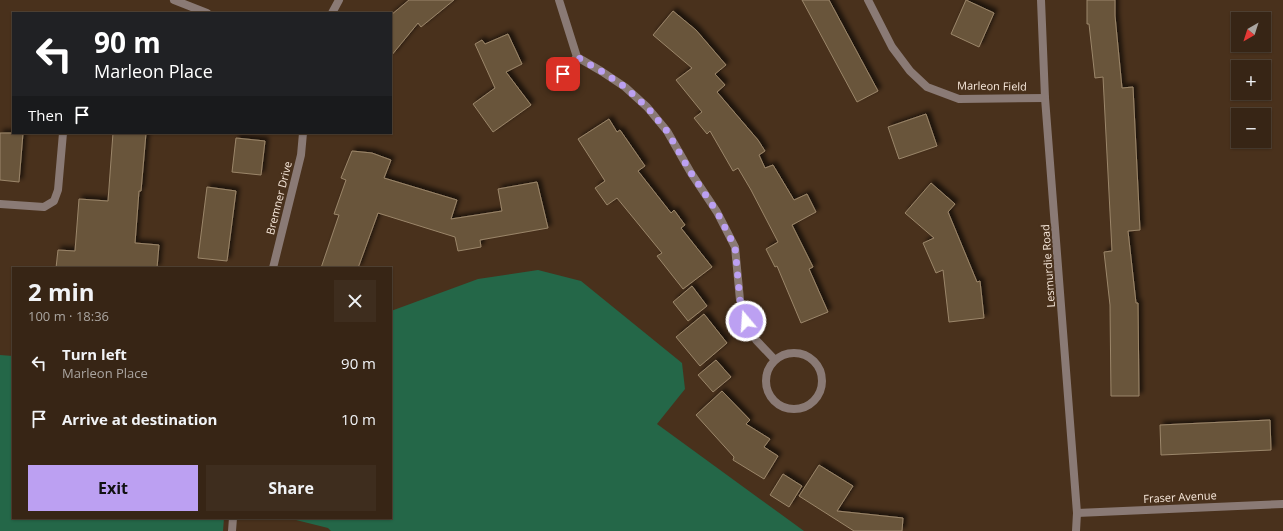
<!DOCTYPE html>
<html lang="en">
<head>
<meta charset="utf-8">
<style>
	:root { --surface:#372515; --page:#3e2d1e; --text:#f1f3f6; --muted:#aaa5a0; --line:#514234; --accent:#bca0f2 }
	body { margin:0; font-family:"Open Sans",sans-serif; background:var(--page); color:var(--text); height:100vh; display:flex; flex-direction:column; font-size:15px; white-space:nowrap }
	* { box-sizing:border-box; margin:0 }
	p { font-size:13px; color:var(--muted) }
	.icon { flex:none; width:22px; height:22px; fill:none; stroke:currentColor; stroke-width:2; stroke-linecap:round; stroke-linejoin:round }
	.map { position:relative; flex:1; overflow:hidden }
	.details { position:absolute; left:12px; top:267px; width:380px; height:252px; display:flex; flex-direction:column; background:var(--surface); border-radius:0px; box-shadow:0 1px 3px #0004,0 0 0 1px var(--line) }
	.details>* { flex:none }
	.banner { position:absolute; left:12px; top:12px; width:380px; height:122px; border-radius:0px; box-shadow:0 1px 3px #0004,0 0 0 1px var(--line); background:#202124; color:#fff; overflow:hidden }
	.needle { width:26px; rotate:219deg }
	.controls { position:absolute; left:1231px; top:12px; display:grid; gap:8px }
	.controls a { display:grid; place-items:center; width:40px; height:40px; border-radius:0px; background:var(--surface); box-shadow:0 1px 3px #0004,0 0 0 1px var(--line); font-size:20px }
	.pin { position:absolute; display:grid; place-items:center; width:34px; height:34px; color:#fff; margin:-17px; border-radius:8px; box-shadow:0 2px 6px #0006 }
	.me { position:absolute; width:44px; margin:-22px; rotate:342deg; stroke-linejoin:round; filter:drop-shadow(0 0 3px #0008) }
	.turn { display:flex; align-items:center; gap:14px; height:84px; padding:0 16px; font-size:18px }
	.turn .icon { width:52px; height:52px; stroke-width:2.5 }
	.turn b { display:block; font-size:28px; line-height:34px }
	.then { display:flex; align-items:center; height:38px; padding:0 16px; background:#0003; gap:8px; font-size:15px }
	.round { display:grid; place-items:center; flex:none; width:42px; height:42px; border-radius:0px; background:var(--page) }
	.headline { display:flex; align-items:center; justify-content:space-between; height:68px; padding:0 16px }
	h1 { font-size:24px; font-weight:700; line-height:30px }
	.button { display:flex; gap:8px; margin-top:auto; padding:8px 16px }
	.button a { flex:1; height:46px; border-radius:0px; background:var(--accent); color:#111; font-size:16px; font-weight:700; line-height:46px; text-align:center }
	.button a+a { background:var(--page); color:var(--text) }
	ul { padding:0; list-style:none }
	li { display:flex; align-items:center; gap:12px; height:56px; padding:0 16px }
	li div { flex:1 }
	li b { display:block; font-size:15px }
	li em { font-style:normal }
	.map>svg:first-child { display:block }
</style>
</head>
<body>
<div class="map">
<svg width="1283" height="531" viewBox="0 0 1283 531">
	<defs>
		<filter id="shadow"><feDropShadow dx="3.5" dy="-3.5" stdDeviation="2" flood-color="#0009"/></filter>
	</defs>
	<rect width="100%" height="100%" fill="#49311c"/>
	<path fill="#246748" d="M 538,270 L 581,281 L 682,363 L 685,389 L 657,424 L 804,531 L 331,531 L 328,528 L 288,518 L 391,518 L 391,311 L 478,279 Z
		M 0,355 L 13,356 L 13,518 L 224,518 L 223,531 L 0,531 Z"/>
	<path fill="#69553a" stroke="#9b866a" filter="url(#shadow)" d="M 409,0 L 454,0 L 421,27 L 418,23 L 391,56 L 391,15 Z
		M 802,0 L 829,0 L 878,91 L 857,102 Z
		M 966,0 L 994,13 L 979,47 L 951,34 Z
		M 1087,0 L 1115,0 L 1115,16 L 1122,88 L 1133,87 L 1140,230 L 1128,231 L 1136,303 L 1138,303 L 1139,396 L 1111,396 L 1110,305 L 1104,252 L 1112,251 L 1103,77 L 1095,78 L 1089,24 L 1087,24 Z
		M 673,11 L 696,30 L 726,65 L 715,74 L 725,85 L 717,92 L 758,140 L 765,151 L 759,155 L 765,168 L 773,165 L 794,200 L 807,194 L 816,212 L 792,225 L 813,267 L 809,269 L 828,312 L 801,323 L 777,266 L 775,267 L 766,249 L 778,242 L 751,190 L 738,168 L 733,171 L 710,131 L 707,134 L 694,118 L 702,112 L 676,80 L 692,68 L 653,35 Z
		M 508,34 L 522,64 L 506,72 L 531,105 L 493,132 L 473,104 L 495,88 L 475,44 L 482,40 L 485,44 Z
		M 926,114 L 937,146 L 899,159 L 888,127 Z
		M 609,119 L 617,132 L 620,130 L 645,166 L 638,171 L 671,213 L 674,210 L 685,225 L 681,228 L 712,267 L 683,289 L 657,256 L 662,253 L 617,198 L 607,205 L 595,188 L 605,181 L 578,139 Z
		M 0,133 L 23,133 L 19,182 L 0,180 Z
		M 113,133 L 146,133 L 141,191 L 139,191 L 135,243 L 159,245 L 157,268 L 56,268 L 58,250 L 75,251 L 79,199 L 108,201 Z
		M 236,138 L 265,141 L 261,175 L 232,172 Z
		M 352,151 L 372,153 L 391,160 L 384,178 L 457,200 L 451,219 L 502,211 L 498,189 L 537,182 L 548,228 L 480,240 L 481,247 L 458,251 L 455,237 L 378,213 L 358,268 L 321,268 L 339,215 L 334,214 L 346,180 L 341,178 Z
		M 931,183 L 955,204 L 948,212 L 977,282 L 980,281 L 984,318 L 949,322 L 943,270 L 936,273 L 923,243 L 934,238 L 905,213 Z
		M 207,187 L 236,191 L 227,261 L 198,258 Z
		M 692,286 L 707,306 L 688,321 L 673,302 Z
		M 704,314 L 727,343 L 700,366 L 676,337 Z
		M 716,360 L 731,377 L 713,392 L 698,375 Z
		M 722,391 L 750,420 L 746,424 L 770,439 L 764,447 L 778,456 L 764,479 L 733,460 L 734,457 L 696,415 Z
		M 1270,420 L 1271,450 L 1161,455 L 1160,425 Z
		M 819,465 L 853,486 L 837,511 L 903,518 L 902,531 L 854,531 L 799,496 Z
		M 783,474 L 802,486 L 789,507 L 770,495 Z"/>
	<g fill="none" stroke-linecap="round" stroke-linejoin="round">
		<path stroke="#8a7a75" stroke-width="8" d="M 174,0 L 207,13
			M 559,0 L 577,57 L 601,71 L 625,87 L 647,107 L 667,131 L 691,173 L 717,212 L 735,247 L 740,300 L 746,321 L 756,340 L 775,360
			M 868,0 L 892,47 L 910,71 L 927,87 L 959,99 L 1045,98
			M 332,13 L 339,0
			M 555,82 L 577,57
			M 0,204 L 44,207 L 54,201 L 58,190 L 63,133
			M 273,268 L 301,155 L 303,133
			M766 381a28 28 0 1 1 56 0a28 28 0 1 1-56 0Z
			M 1077,513 L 1283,504
			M 232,531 L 233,518"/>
		<path stroke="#8a7a75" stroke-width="8" d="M 1041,0 L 1045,98 L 1077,513 L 1076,531"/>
	</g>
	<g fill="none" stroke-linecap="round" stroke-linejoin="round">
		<path stroke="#bca0f2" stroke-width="7" stroke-dasharray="0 12.6" d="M 563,74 L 577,57 L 601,71 L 625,87 L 647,107 L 667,131 L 691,173 L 717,212 L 735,247 L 740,300 L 746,321"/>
	</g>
	<g text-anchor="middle" stroke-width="4" stroke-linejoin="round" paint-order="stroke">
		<g font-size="11" fill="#f8e9dc" stroke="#49311c">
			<text transform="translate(992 86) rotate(1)" y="4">Marleon Field</text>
			<text transform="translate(279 198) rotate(-76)" y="4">Bremner Drive</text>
			<text transform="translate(1048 266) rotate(-94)" y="4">Lesmurdie Road</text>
			<text transform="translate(1180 497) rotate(-3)" y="4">Fraser Avenue</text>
		</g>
	</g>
</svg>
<div class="controls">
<a><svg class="needle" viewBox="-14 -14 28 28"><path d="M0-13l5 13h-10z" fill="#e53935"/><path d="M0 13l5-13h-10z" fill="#aaa5a0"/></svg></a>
<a>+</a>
<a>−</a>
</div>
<div class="pin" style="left:563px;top:74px;background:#d93025"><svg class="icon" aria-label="arrive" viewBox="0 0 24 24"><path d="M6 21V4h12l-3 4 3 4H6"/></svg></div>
<svg class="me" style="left:746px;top:321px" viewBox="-20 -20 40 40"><circle r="17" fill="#bca0f2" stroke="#fff" stroke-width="3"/><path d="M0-11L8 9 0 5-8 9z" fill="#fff"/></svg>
<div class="banner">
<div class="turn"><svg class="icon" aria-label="left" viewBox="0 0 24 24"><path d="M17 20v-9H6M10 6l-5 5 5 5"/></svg><div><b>90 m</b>Marleon Place</div></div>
<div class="then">Then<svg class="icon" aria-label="arrive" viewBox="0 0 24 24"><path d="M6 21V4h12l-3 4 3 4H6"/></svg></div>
</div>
<section class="details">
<div class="headline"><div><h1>2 min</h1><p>100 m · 18:36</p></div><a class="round"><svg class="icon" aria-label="close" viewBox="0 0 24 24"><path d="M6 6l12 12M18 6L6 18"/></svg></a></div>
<ul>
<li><svg class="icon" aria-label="left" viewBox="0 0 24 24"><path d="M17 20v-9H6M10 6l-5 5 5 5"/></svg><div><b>Turn left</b><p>Marleon Place</p></div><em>90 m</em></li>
<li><svg class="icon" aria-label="arrive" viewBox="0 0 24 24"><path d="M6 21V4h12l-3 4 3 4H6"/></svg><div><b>Arrive at destination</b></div><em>10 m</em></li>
</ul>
<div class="button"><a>Exit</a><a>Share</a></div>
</section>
</div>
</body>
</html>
